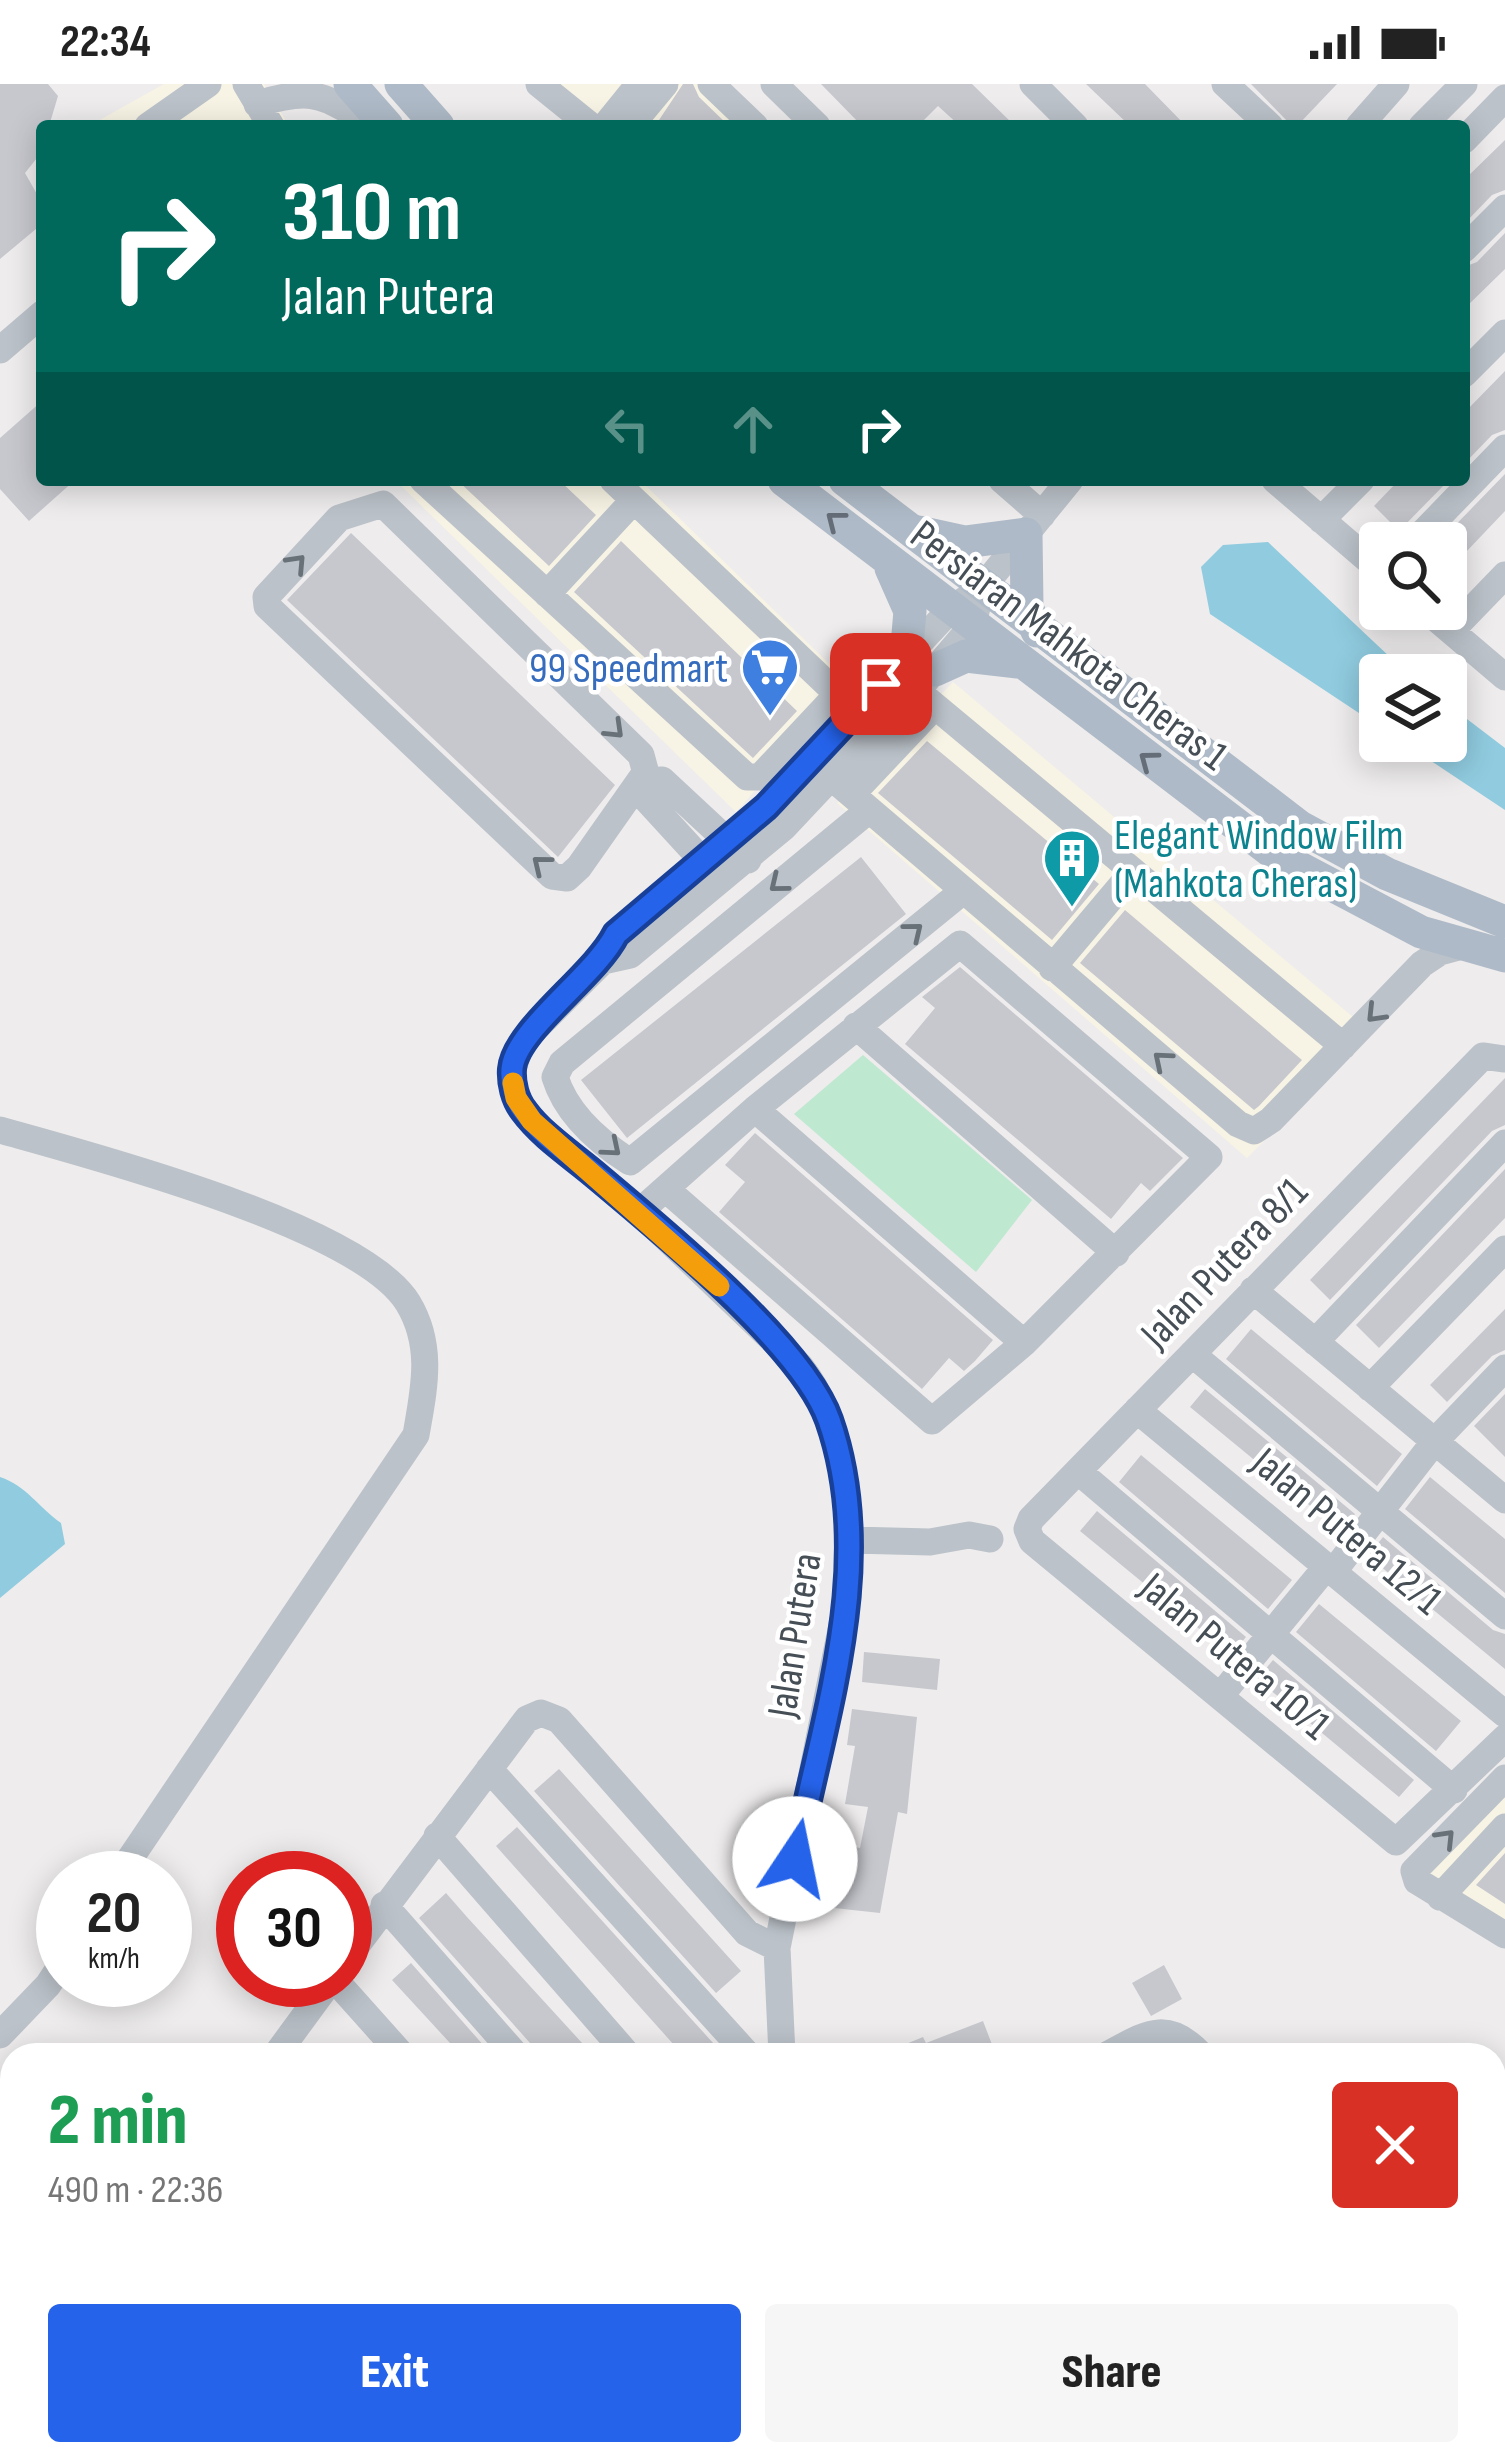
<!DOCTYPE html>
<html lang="en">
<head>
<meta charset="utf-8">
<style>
	:root { --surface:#fff; --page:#f6f6f6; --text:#222; --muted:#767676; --accent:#2563eb }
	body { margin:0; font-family:"Sofia Sans Condensed",sans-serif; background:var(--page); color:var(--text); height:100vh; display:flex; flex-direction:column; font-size:45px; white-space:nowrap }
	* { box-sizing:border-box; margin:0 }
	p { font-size:39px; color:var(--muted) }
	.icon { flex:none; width:66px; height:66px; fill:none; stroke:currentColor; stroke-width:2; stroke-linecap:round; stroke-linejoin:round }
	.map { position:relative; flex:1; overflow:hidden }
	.drawer { position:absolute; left:0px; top:1959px; width:1506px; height:423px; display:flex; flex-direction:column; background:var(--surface); border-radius:36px 36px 0 0; box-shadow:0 6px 30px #0003 }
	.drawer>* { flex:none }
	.top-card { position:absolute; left:36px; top:36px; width:1434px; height:366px; border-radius:12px; box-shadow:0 6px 30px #0003; background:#00695c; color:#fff; overflow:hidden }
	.fabs { position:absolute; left:1359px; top:438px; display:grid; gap:24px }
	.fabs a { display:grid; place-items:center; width:108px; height:108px; border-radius:12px; background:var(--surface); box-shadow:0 6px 30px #0003; font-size:60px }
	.speed { position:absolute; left:36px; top:1767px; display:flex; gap:24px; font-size:60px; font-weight:700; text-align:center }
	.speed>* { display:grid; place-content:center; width:156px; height:156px; border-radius:50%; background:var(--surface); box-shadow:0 6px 30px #0003; line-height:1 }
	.speed small { font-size:30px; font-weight:400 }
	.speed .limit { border:18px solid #d22; background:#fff; color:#111 }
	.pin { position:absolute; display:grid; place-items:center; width:102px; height:102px; color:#fff; margin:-51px; border-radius:24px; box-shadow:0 6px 18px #0006 }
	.me { position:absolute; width:132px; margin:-66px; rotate:11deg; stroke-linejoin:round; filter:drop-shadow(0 0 9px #0008) }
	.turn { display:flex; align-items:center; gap:42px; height:252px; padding:0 48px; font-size:54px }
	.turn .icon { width:156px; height:156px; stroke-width:2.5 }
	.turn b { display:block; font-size:84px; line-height:102px }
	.lanes { display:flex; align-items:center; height:114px; padding:0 48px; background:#0003; justify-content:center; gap:60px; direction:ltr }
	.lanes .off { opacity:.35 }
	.round { display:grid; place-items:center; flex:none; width:126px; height:126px; border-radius:12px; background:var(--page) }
	.summary { display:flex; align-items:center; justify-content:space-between; height:204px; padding:0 48px }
	h1 { font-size:72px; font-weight:800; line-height:90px; color:#1e9e55 }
	.cta { display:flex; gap:24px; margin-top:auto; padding:24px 48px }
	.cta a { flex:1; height:138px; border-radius:12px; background:var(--accent); color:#fff; font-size:48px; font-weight:800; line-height:138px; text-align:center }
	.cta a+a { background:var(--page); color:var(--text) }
	.status { display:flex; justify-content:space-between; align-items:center; height:84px; padding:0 60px; background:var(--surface); direction:ltr }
	.status svg { height:33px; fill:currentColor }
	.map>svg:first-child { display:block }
</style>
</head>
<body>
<div class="status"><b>22:34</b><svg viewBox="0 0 49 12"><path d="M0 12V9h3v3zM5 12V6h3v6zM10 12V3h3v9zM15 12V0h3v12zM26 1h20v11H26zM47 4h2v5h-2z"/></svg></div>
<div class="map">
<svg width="1505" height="2380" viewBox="0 0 1505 2380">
	<rect width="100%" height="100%" fill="#eeecec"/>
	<path fill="#f8f4e5" d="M 164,0 L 264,0 L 289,42 L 89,42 Z
		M 551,0 L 701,0 L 746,42 L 601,42 Z
		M 395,396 L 640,396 L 850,600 L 736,728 Z
		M 953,598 L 1372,949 L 1247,1074 L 837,719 Z
		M 1505,1680 L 1505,1837 L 1407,1779 Z"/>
	<path fill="#bee8d0" d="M 863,971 L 1032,1116 L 976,1188 L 794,1030 Z
		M 590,2370 L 738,2370 L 747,2380 L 579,2380 Z"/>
	<path fill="#90cbdf" d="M 1268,458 L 1409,591 L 1380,591 L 1380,643 L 1210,530 L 1201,483 L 1223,461 Z
		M 1446,619 L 1505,664 L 1505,726 L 1401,657 L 1446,657 Z
		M 0,1393 C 27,1402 38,1423 61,1439 L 65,1460 L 0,1514 Z"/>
	<path fill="#c7c8ce" d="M 0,0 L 48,0 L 58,12 L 49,42 L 42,42 L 41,69 L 25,89 L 42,119 L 42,140 L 0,175 Z
		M 683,0 L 693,0 L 699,13 L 729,42 L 655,42 Z
		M 821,0 L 972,0 L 1015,42 L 960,42 L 938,22 L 918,42 L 862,42 Z
		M 1086,0 L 1145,0 L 1186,42 L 1130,42 Z
		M 1251,0 L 1337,0 L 1297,42 L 1292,42 Z
		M 1505,56 L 1505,106 L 1492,111 L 1464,140 L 1464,96 Z
		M 1505,149 L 1505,185 L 1464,225 L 1464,183 L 1477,178 Z
		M 1505,287 L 1505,346 L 1492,351 L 1464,380 L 1464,329 Z
		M 42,317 L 42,396 L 75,396 L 29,437 L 0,405 L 0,354 Z
		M 1505,390 L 1505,427 L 1446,489 L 1446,459 L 1438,459 Z
		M 457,396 L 559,396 L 596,431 L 549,482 Z
		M 1399,396 L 1449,396 L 1399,447 L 1374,422 Z
		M 351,449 L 615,701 L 558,773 L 287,516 Z
		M 621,457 L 797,627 L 753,674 L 574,508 Z
		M 927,657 L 1099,800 L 1052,856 L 878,709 Z
		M 861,773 L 906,830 L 627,1054 L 581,996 Z
		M 1125,826 L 1302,976 L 1259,1022 L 1254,1026 L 1080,879 Z
		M 960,883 L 1183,1074 L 1150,1107 L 1141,1099 L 1111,1135 L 905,960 L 935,924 L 922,913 Z
		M 1505,994 L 1505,1041 L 1492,1047 L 1330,1216 L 1310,1196 Z
		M 755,1049 L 993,1256 L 975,1277 L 964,1287 L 949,1274 L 922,1305 L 719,1128 L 745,1098 L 725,1081 Z
		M 1505,1085 L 1505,1134 L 1379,1264 L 1356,1241 Z
		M 1505,1225 L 1505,1266 L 1492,1272 L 1447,1318 L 1430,1301 Z
		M 1251,1245 L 1402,1370 L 1377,1402 L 1226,1275 Z
		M 1205,1305 L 1355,1430 L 1342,1448 L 1190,1323 Z
		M 1505,1310 L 1505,1373 L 1474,1342 Z
		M 1141,1371 L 1292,1496 L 1268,1525 L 1119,1398 Z
		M 1430,1393 L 1505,1455 L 1505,1509 L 1405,1425 Z
		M 1097,1427 L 1246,1553 L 1231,1571 L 1080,1447 Z
		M 1383,1453 L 1493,1546 L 1505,1550 L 1505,1585 L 1368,1472 Z
		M 1319,1520 L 1461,1637 L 1436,1667 L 1296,1548 Z
		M 864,1568 L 940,1575 L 937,1606 L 862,1598 Z
		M 1273,1576 L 1414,1696 L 1399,1713 L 1257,1595 Z
		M 852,1625 L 917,1633 L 907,1730 L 898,1728 L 880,1829 L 834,1824 L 838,1782 L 831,1781 L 835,1759 L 860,1764 L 868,1723 L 845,1720 L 855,1662 L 847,1661 Z
		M 559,1685 L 741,1887 L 716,1909 L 534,1707 Z
		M 517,1743 L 724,1971 L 683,1971 L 496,1762 Z
		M 1505,1769 L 1505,1820 L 1476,1801 Z
		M 446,1809 L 467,1833 L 593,1971 L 534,1971 L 530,1959 L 419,1834 Z
		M 411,1879 L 492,1971 L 461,1971 L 392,1896 Z
		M 1164,1881 L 1182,1915 L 1151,1932 L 1132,1899 Z
		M 983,1937 L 996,1971 L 879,1971 L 923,1953 L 926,1959 Z"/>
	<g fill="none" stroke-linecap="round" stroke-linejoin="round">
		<path stroke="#bbc2c9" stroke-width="27" d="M 246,0 L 271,42
			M 539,0 L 591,42
			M 711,0 L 755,42
			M 774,0 L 817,42
			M 1033,0 L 1075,42
			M 1225,0 L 1270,42
			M 257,20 C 323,0 323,16 378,42
			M 148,42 L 208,0
			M 605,42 L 639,0
			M 630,42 L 665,0
			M 1359,42 L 1396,0
			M 1422,42 L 1464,0
			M 1464,56 L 1505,14
			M 1464,165 L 1505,124
			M 0,266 L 42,230
			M 1464,290 L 1505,249
			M 423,396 L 747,693 L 760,693 L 837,611
			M 613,396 L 848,620
			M 1002,396 L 1042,431
			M 1275,396 L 1380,486
			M 1321,436 L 1361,396
			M 1413,459 L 1505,364
			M 547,510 L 634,416
			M 1425,525 L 1505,593
			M 1451,547 L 1505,491
			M 917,607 L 1343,962
			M 856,626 L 861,644 L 831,693 L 1238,1040 L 1254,1047 L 1271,1036 L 1422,880 L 1440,868 L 1466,861
			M 643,692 L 579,783 L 567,794 L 552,792 L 267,522 L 266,513 L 339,434 L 383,420 L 641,671 L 648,697 L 662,696 L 748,776
			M 648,697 L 646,715 L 712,787
			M 852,710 L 935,622
			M 869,726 L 562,979 L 555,993 C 566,1029 599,1058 630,1078 L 963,807
			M 603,877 L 630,871 L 784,743 L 831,693 L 873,659 L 972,542 L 978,520
			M 1052,884 L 1132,789
			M 856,942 L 1116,1169
			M 755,1025 L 1024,1259
			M 0,1046 C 89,1071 361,1142 408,1219 C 434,1262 424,1305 416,1351 L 117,1794
			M 639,1128 L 755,1025 L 960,860 L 1209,1073 L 1024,1259 L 932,1337 L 668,1107
			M 1253,1206 L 1505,1416
			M 1315,1258 L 1505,1059
			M 1192,1270 L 1505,1532
			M 1370,1304 L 1505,1165
			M 1137,1326 L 1505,1630
			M 1079,1388 L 1454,1706
			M 1027,1445 L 1031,1435 L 1483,972 L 1505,975
			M 1027,1445 L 1032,1457 L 1396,1758 L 1505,1654
			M 852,1456 L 930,1458 L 969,1451 L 990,1455
			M 1333,1488 L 1435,1357 L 1505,1284
			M 1221,1611 L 1327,1482
			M 489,1685 L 748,1971
			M 1505,1694 L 1414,1787 L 1417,1797 L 1505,1851
			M 437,1752 L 628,1971
			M 1440,1813 L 1505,1743
			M 384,1821 L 516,1971
			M 345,1877 L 527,1635 L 541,1629 L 559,1636 L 747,1849 L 777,1864
			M 335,1896 L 402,1971
			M 0,1951 L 48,1901 L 63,1878
			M 276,1971 L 331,1896
			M 782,1971 L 777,1864 L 848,1511 C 853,1438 848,1342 800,1282 L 639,1128 L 532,1037 L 516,1014 L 512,987 L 522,958 L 603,877 L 616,850 L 766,723 L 950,526 L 982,504 L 1070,396
			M 1107,1971 C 1146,1950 1167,1934 1201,1971
			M 1494,2100 L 1505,2083
			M 1494,2169 L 1505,2153
			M 1494,2309 L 1505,2293
			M 313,2370 L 322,2380
			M 424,2370 L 433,2380
			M 538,2370 L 546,2380
			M 756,2370 L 765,2380
			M 869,2370 L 878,2380
			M 981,2370 L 990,2380
			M 1052,2370 L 1061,2380
			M 1115,2370 L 1124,2380
			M 566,2380 L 578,2370
			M 930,2380 L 942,2370
			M 1227,2380 L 1233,2370
			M 1303,2380 L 1310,2370
			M 1352,2380 L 1359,2370
			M 1444,2380 L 1451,2370"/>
		<path stroke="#aebac7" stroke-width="33" d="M 350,0 L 387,42
			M 401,0 L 438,42
			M 784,396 L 1279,773 L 1421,848 L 1505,872
			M 845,396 L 1300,743 L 1387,790 L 1505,838
			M 919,448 L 965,458 L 1026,450 L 1027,523 L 1037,547
			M 891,484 L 910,527 L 906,573
			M 935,586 L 966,572 L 1018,578"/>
	</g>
	<defs><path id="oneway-chevron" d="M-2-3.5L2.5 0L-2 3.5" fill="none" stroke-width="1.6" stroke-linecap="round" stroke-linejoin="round" transform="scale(3)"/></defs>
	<g stroke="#656e78">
		<use href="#oneway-chevron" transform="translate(835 436) rotate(-142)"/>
		<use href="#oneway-chevron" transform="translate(1148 676) rotate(-143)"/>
	</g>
	<g stroke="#697178">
		<use href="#oneway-chevron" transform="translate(297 479) rotate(-47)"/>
		<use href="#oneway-chevron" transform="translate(615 646) rotate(44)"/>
		<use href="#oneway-chevron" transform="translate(541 780) rotate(-141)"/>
		<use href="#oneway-chevron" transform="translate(778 800) rotate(141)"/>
		<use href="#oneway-chevron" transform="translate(914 847) rotate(-39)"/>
		<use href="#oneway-chevron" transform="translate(1375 930) rotate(134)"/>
		<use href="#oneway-chevron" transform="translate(1162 976) rotate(-140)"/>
		<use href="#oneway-chevron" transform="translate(612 1064) rotate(40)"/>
		<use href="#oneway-chevron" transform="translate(1446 1754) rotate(-46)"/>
	</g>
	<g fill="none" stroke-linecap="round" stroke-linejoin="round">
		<g stroke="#184099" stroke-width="30">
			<path id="route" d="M 795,1775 C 823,1634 879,1479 829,1336 C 803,1262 662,1147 599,1094 C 575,1073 543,1053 524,1027 C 515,1016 511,999 512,985 C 515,946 595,892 616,850 L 766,723 L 881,600"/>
		</g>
		<use href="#route" stroke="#2563eb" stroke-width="21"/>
		<path stroke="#f59e0b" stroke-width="21" d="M 513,999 L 516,1014 L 532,1037 L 719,1202"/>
	</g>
	<defs>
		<g id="supermarket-pin" transform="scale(3)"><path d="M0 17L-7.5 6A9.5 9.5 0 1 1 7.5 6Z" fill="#3f7fe0" stroke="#fff"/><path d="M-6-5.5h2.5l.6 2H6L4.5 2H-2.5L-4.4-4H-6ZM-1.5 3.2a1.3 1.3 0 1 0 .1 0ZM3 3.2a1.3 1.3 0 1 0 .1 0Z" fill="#fff"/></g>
		<g id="building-pin" transform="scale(3)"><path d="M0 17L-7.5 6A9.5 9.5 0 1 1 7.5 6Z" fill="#0f9aa8" stroke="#fff"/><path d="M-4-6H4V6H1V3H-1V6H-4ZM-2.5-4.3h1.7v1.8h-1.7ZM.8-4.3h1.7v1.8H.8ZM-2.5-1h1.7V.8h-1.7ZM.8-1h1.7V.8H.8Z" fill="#fff"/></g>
	</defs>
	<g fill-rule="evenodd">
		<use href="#supermarket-pin" x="770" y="583"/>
		<use href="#building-pin" x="1072" y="774"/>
	</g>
	<g text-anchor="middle" stroke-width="9" stroke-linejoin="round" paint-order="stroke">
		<g font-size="42" fill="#464e56" stroke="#fff">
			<text transform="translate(1070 560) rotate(37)" y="15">Persiaran Mahkota Cheras 1</text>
			<text transform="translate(1223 1178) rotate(-46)" y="15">Jalan Putera 8/1</text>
			<text transform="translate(1348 1446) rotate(40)" y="15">Jalan Putera 12/1</text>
			<text transform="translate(793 1551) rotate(-81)" y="15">Jalan Putera</text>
			<text transform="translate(1236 1571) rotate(40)" y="15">Jalan Putera 10/1</text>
		</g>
		<g font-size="42" fill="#366cbe" stroke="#fff" text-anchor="end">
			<text x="728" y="598">99 Speedmart</text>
		</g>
		<g font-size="42" fill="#0d838f" stroke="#fff" text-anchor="start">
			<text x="1114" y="765">Elegant Window Film<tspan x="1114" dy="48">(Mahkota Cheras)</tspan></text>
		</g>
	</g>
</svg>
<div class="fabs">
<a><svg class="icon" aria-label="search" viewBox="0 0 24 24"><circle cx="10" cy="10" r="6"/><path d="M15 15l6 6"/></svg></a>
<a><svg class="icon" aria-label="layers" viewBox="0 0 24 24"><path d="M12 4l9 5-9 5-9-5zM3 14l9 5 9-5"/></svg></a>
</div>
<div class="speed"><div>20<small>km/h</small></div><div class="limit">30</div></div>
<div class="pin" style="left:881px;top:600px;background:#d93025"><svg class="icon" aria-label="arrive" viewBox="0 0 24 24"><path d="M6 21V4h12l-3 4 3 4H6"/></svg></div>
<svg class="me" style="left:795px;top:1775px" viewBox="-20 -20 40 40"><circle r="19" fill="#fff"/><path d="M0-13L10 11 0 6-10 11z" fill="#2563eb"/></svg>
<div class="top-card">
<div class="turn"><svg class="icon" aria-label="right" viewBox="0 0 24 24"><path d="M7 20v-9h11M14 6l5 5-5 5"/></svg><div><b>310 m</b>Jalan Putera</div></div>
<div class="lanes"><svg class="icon off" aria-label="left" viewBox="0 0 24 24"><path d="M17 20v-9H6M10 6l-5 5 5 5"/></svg><svg class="icon off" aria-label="ahead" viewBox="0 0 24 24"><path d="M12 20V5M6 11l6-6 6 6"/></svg><svg class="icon" aria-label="right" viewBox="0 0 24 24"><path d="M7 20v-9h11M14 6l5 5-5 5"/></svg></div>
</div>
<section class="drawer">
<div class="summary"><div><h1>2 min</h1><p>490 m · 22:36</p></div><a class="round" style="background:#d93025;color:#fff"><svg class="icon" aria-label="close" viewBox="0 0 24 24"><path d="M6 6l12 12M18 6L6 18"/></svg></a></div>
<div class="cta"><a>Exit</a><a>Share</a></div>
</section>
</div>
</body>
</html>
